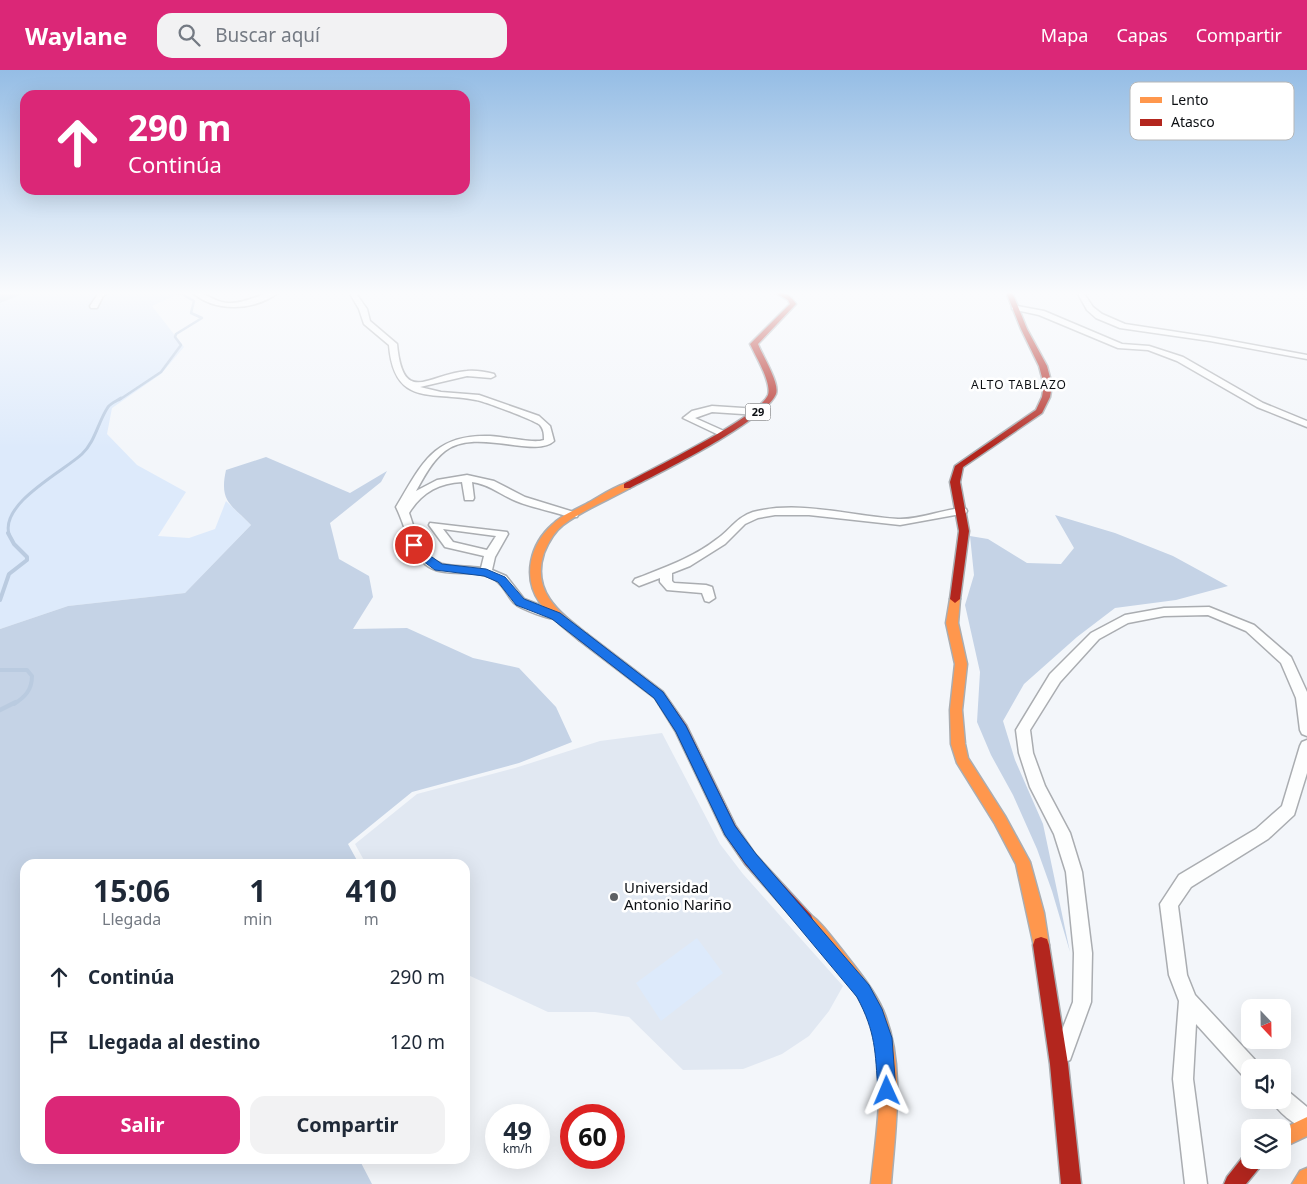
<!DOCTYPE html>
<html lang="es">
<head>
<meta charset="utf-8">
<style>
	:root { --surface:#fff; --page:#f2f2f3; --text:#1f2937; --muted:#747a83; --accent:#db2777 }
	body { margin:0; font-family:"Noto Sans",sans-serif; background:var(--page); color:var(--text); height:100vh; display:flex; flex-direction:column; font-size:19px; white-space:nowrap }
	* { box-sizing:border-box; margin:0 }
	p { font-size:16px; color:var(--muted) }
	.icon { flex:none; width:28px; height:28px; fill:none; stroke:currentColor; stroke-width:2; stroke-linecap:round; stroke-linejoin:round }
	.map { position:relative; flex:1; overflow:hidden }
	.drawer { position:absolute; left:20px; top:789px; width:450px; height:305px; display:flex; flex-direction:column; background:var(--surface); border-radius:15px; box-shadow:0 5px 20px #0002 }
	.drawer>* { flex:none }
	.hud { position:absolute; left:20px; top:20px; width:450px; height:105px; border-radius:15px; box-shadow:0 5px 20px #0002; background:#db2777; color:#fff; overflow:hidden }
	.needle { width:32px; rotate:158deg }
	.fabs { position:absolute; left:1241px; top:929px; display:grid; gap:10px }
	.fabs a { display:grid; place-items:center; width:50px; height:50px; border-radius:10px; background:var(--surface); box-shadow:0 5px 20px #0002; font-size:25px }
	.speed { position:absolute; left:485px; top:1034px; display:flex; gap:10px; font-size:25px; font-weight:700; text-align:center }
	.speed>* { display:grid; place-content:center; width:65px; height:65px; border-radius:50%; background:var(--surface); box-shadow:0 5px 20px #0002; line-height:1 }
	.speed small { font-size:12px; font-weight:400 }
	.speed .limit { border:8px solid #d22; background:#fff; color:#111 }
	.pin { position:absolute; display:grid; place-items:center; width:42px; height:42px; color:#fff; margin:-21px; border:2px solid #fff; border-radius:50%; box-shadow:0 1px 5px #0007 }
	.me { position:absolute; width:55px; margin:-28px; rotate:359deg; stroke-linejoin:round; filter:drop-shadow(0 0 4px #0008) }
	.turn { display:flex; align-items:center; gap:18px; height:105px; padding:0 25px; font-size:22px }
	.turn .icon { width:65px; height:65px; stroke-width:2.5 }
	.turn b { display:block; font-size:35px; line-height:42px }
	.eta { display:flex; justify-content:space-evenly; align-items:center; height:85px; text-align:center }
	.eta b { font-size:30px; font-weight:700; line-height:35px }
	.button { display:flex; gap:10px; margin-top:auto; padding:10px 25px }
	.button a { flex:1; height:58px; border-radius:15px; background:var(--accent); color:#fff; font-size:20px; font-weight:700; line-height:58px; text-align:center }
	.button a+a { background:var(--page); color:var(--text) }
	ul { padding:0; list-style:none }
	li { display:flex; align-items:center; gap:15px; height:65px; padding:0 25px }
	li div { flex:1 }
	li b { display:block; font-size:19px }
	li em { font-style:normal }
	header { display:flex; align-items:center; gap:30px; box-sizing:border-box; height:70px; padding:0 25px; background:var(--accent); color:#fff }
	header strong { font-size:24px }
	nav { display:flex; gap:28px; margin-inline-start:auto; font-size:18px }
	.search { width:350px; height:45px; background:var(--page); display:flex; align-items:center; gap:12px; box-sizing:border-box; padding:0 18px; border-radius:15px; color:var(--muted); font-size:19px }
	.map>svg:first-child { display:block }
</style>
</head>
<body>
<header>
<strong>Waylane</strong>
<div class="search"><svg class="icon" aria-label="search" viewBox="0 0 24 24"><circle cx="10" cy="10" r="6"/><path d="M15 15l6 6"/></svg>Buscar aquí</div>
<nav><a>Mapa</a><a>Capas</a><a>Compartir</a></nav>
</header>
<div class="map">
<svg width="1307" height="1114" viewBox="0 0 1307 1114">
	<rect width="100%" height="100%" fill="#f3f6fa"/>
	<path fill="#e1e8f2" d="M 662,663 L 720,774 L 743,804 L 843,916 L 829,941 L 809,966 L 782,984 L 743,999 L 683,1000 L 629,947 L 595,942 L 548,942 L 468,905 L 465,903 L 465,794 L 366,794 L 355,774 L 417,724 L 515,698 L 600,671 Z"/>
	<path fill="#ddeafb" d="M 28,222 L 183,222 L 152,236 L 184,277 L 161,304 L 112,338 L 107,364 L 137,395 L 186,422 L 158,466 L 189,468 L 215,459 L 226,431 L 251,455 L 185,523 L 68,536 L 0,559 L 0,233 Z
		M 697,868 L 723,903 L 661,951 L 636,913 Z"/>
	<path fill="#c5d3e6" d="M 266,387 L 350,423 L 387,401 L 381,412 L 330,453 L 339,489 L 369,506 L 373,527 L 353,559 L 407,558 L 473,588 L 519,598 L 556,637 L 572,672 L 519,693 L 412,722 L 348,774 L 359,794 L 25,794 L 25,1089 L 359,1089 L 372,1114 L 0,1114 L 0,559 L 68,536 L 185,523 L 251,455 C 231,434 219,432 226,400 Z
		M 1055,445 L 1115,463 L 1173,486 L 1228,516 L 1176,530 L 1115,538 L 1077,567 L 1024,614 L 1003,651 L 1015,690 L 1043,754 L 1070,882 L 1052,821 L 1037,779 L 1013,725 L 991,685 L 977,652 L 980,602 L 965,535 L 974,505 L 970,466 L 988,469 L 1027,493 L 1061,494 L 1074,478 Z"/>
	<g fill="none" stroke-linecap="round" stroke-linejoin="round">
		<path stroke="#bacbe0" stroke-width="2.5" d="M 119,330 L 161,302 L 181,275 L 175,267 L 176,264 L 202,248 L 191,243 L 194,231 L 182,224 L 169,222"/>
		<path stroke="#bacbe0" stroke-width="3" d="M 9,464 C 0,433 64,401 82,384 C 95,372 98,352 108,337 C 111,333 117,331 121,328"/>
		<path stroke="#bacbe0" stroke-width="4" d="M 0,530 L 9,504 L 27,490 L 27,487 L 14,474 L 8,463
			M 0,600 L 27,600 L 32,606 C 32,620 25,627 14,634"/>
		<path stroke="#bacbe0" stroke-width="4.5" d="M 0,640 L 16,632"/>
		<path fill="#bacbe0" fill-rule="evenodd" d="M 9,222 L 25,222 L 23,224 L 0,233 L 0,225 Z"/>
		<g stroke="#aaadb1" stroke-width="3">
			<path id="street" d="M 101,222 L 109,222 L 103,226 L 97,238 L 91,238 L 90,236 L 98,224 Z
				M 192,222 C 206,222 215,233 229,233 C 247,234 263,221 279,222 C 255,241 214,243 192,222 Z
				M 349,222 L 355,222 L 367,239 L 370,251 L 397,274 C 403,337 428,304 467,301 C 475,300 486,302 494,304 L 495,306 L 491,308 L 467,306 L 420,317 L 441,322 L 479,325 L 539,346 L 550,356 L 554,371 C 535,389 476,357 445,381 C 432,391 424,407 416,421 L 437,410 L 467,405 L 494,411 L 525,427 L 577,443 L 578,445 L 577,447 L 569,447 C 552,441 533,438 516,431 C 501,425 489,414 472,412 L 474,428 L 473,430 L 465,430 L 462,412 C 439,413 421,423 409,443 C 415,460 421,487 442,494 C 454,497 468,496 481,498 L 484,486 L 445,477 L 429,455 L 430,453 L 507,462 L 508,464 L 495,487 L 492,500 L 506,506 L 524,529 L 560,543 L 562,546 L 560,549 C 553,551 520,539 514,533 C 508,527 505,518 498,512 C 478,495 445,511 425,494 C 408,478 406,457 396,437 C 422,394 433,364 490,366 C 507,367 524,372 540,371 L 544,370 C 544,364 544,360 540,355 C 536,351 484,331 476,330 C 431,321 394,337 389,275 L 364,254 L 359,239 ZM 443,459 L 496,466 L 487,480 L 453,472 Z
				M 1077,222 L 1083,222 L 1093,237 L 1102,244 L 1125,254 L 1210,267 L 1307,285 L 1307,289 L 1210,271 L 1120,258 L 1096,248 L 1087,240 Z
				M 1012,235 L 1044,241 L 1122,274 L 1149,276 L 1183,287 L 1263,333 L 1307,351 L 1307,357 L 1257,337 L 1177,291 L 1148,280 L 1118,278 L 1039,245 L 1012,239 Z
				M 712,336 L 758,339 L 762,342 L 758,345 L 712,342 L 695,348 L 724,361 L 724,365 L 721,366 L 683,348 L 692,341 Z
				M 962,438 L 966,439 L 967,441 L 966,443 L 900,455 L 809,445 L 775,445 L 758,448 L 745,454 L 725,474 L 690,496 L 672,503 L 672,511 L 674,513 L 706,515 L 712,517 L 715,528 L 709,532 L 705,531 L 702,523 L 667,520 L 660,512 L 660,508 L 639,516 L 633,512 L 635,509 C 663,498 693,488 717,469 C 730,460 737,447 753,442 C 800,430 851,446 898,449 C 919,450 941,440 962,438 Z
				M 1209,537 L 1254,555 L 1291,587 L 1307,622 L 1307,666 L 1302,664 L 1300,660 L 1296,628 L 1281,593 L 1246,561 L 1208,545 L 1164,546 L 1128,553 L 1099,569 L 1060,612 L 1030,660 L 1033,683 L 1045,716 L 1070,763 L 1082,802 L 1092,883 L 1091,932 L 1070,990 L 1063,993 L 1056,990 L 1053,983 L 1073,932 L 1074,883 L 1066,802 L 1054,764 L 1030,717 L 1019,683 L 1016,660 L 1050,604 L 1091,563 L 1125,545 L 1164,538 Z
				M 1307,670 L 1307,703 L 1294,745 L 1268,769 L 1191,817 L 1178,836 L 1187,905 L 1195,925 L 1257,992 L 1259,998 L 1250,998 L 1250,1009 L 1243,1006 L 1196,954 L 1193,1009 L 1207,1114 L 1185,1114 L 1173,1009 L 1179,931 L 1169,905 L 1160,834 L 1179,805 L 1256,759 L 1282,736 L 1300,676 L 1302,672 Z
				M 1282,1019 L 1289,1022 L 1307,1037 L 1307,1060 C 1295,1055 1277,1042 1272,1030 L 1282,1030 Z"/>
		</g>
		<g stroke="#aaadb1" stroke-width="3">
			<path id="slow" d="M 627,413 L 630,414 L 630,418 C 608,430 583,440 563,455 C 554,462 548,473 544,483 C 531,522 560,543 587,564 L 589,567 L 583,571 L 579,570 C 565,559 551,548 540,533 C 522,507 530,474 553,454 C 562,445 575,440 586,434 C 599,427 613,417 627,413 Z
				M 955,525 L 960,529 L 958,553 L 967,594 L 962,640 L 965,674 L 968,688 L 1005,746 L 1030,792 L 1044,843 L 1049,875 L 1047,881 L 1041,883 L 1035,881 L 1016,794 L 995,754 L 957,693 L 951,674 L 950,640 L 955,594 L 946,553 L 950,529 Z
				M 805,842 C 818,847 833,869 842,880 C 857,899 873,918 883,940 C 906,994 895,1058 891,1114 L 871,1114 C 876,1063 889,995 868,947 C 854,912 823,883 799,855 L 797,850 L 799,845 Z
				M 1307,1047 L 1307,1066 L 1282,1078 L 1282,1059 Z
				M 1307,1098 L 1307,1114 L 1292,1114 L 1300,1101 Z"/>
		</g>
		<g stroke="#aaadb1" stroke-width="3">
			<path id="jam" d="M 774,222 C 784,221 791,226 796,234 L 758,274 C 762,285 780,313 776,324 C 765,351 659,403 630,418 L 624,418 L 624,414 C 650,400 758,348 768,325 C 772,313 755,285 750,274 L 790,234 L 788,230 Z
				M 1006,222 L 1012,222 L 1027,259 L 1047,296 L 1052,315 L 1050,327 L 1042,343 L 963,397 L 960,412 L 969,461 L 960,529 L 955,533 L 950,529 L 959,461 L 950,412 L 955,396 L 1036,340 L 1042,327 L 1044,315 L 1039,296 L 1021,259 Z
				M 583,563 L 587,564 L 663,622 L 686,655 L 735,755 L 755,784 L 811,845 L 813,850 L 811,855 L 805,858 L 799,855 L 745,794 L 725,765 L 676,662 L 655,628 L 579,570 L 577,567 Z
				M 1041,867 L 1047,869 L 1049,875 L 1068,994 L 1081,1114 L 1061,1114 L 1050,994 L 1033,875 L 1035,869 Z
				M 1250,1082 L 1250,1090 L 1263,1090 L 1260,1097 L 1246,1114 L 1224,1114 L 1227,1107 L 1246,1083 Z"/>
		</g>
		<use href="#street" fill="#fdfefe" fill-rule="evenodd"/>
		<use href="#slow" fill="#ff974d" fill-rule="evenodd"/>
		<use href="#jam" fill="#b3261e" fill-rule="evenodd"/>
	</g>
	<linearGradient id="sky" x2="0" y2="1"><stop stop-color="#95bde5"/><stop offset="0.59" stop-color="#fafbfd"/><stop offset="1" stop-color="#fafbfd" stop-opacity="0"/></linearGradient>
	<rect width="1307" height="378" fill="url(#sky)"/>
	<path fill="#1a73e8" stroke="#114b97" d="M 414,472 L 418,473 L 426,483 L 442,494 L 486,499 L 505,507 L 524,529 L 560,543 L 663,622 L 686,656 L 735,756 L 756,784 L 869,915 L 882,939 L 892,968 L 896,1021 L 893,1027 L 887,1030 L 880,1027 L 878,1021 C 875,981 876,963 857,927 L 745,793 L 725,765 L 676,662 L 654,628 L 552,549 L 516,535 L 498,512 L 484,506 L 435,500 L 419,488 L 409,475 Z"/>
	<circle fill="#5d6064" stroke="#fff" stroke-width="2" cx="614" cy="827" r="5"/>
	<g text-anchor="middle" stroke-width="5" stroke-linejoin="round" paint-order="stroke">
		<rect fill="#fff" stroke="#55575a" stroke-width="1" x="745.5" y="333.5" width="25" height="17" rx="4"/>
		<g font-size="11" font-weight="bold" fill="#0c0f13">
			<text x="758" y="346">29</text>
		</g>
		<g font-size="12" letter-spacing="1" fill="#0c0f13" stroke="#fff">
			<text x="1019" y="319">ALTO TABLAZO</text>
		</g>
		<g font-size="15" fill="#0c0f13" stroke="#fff" text-anchor="start">
			<text x="624" y="823">Universidad<tspan x="624" dy="17">Antonio Nariño</tspan></text>
		</g>
	</g>
	<rect x="1130" y="12" width="164" height="58" rx="8" fill="#fff" stroke="#b6b7b8" stroke-width="1"/>
	<rect x="1140" y="27" width="22" height="6" fill="#ff974d"/>
	<rect x="1140" y="49" width="22" height="7" fill="#b3261e"/>
	<g font-size="14" fill="#0c0f13">
		<text x="1171" y="35">Lento</text>
		<text x="1171" y="57">Atasco</text>
	</g>
</svg>
<div class="fabs">
<a><svg class="needle" viewBox="-14 -14 28 28"><path d="M0-13l5 13h-10z" fill="#e53935"/><path d="M0 13l5-13h-10z" fill="#747a83"/></svg></a>
<a><svg class="icon" aria-label="sound" viewBox="0 0 24 24"><path d="M4 9h4l5-4v14l-5-4H4zM17 9q2 3 0 6"/></svg></a>
<a><svg class="icon" aria-label="layers" viewBox="0 0 24 24"><path d="M12 4l9 5-9 5-9-5zM3 14l9 5 9-5"/></svg></a>
</div>
<div class="speed"><div>49<small>km/h</small></div><div class="limit">60</div></div>
<div class="pin" style="left:414px;top:475px;background:#d93025"><svg class="icon" aria-label="arrive" viewBox="0 0 24 24"><path d="M6 21V4h12l-3 4 3 4H6"/></svg></div>
<svg class="me" style="left:887px;top:1021px" viewBox="-20 -20 40 40"><path d="M0-17L14 15 0 8-14 15z" fill="#1a73e8" stroke="#fff" stroke-width="4"/></svg>
<div class="hud">
<div class="turn"><svg class="icon" aria-label="ahead" viewBox="0 0 24 24"><path d="M12 20V5M6 11l6-6 6 6"/></svg><div><b>290 m</b>Continúa</div></div>
</div>
<section class="drawer">
<div class="eta">
<div><b>15:06</b><p>Llegada</p></div>
<div><b>1</b><p>min</p></div>
<div><b>410</b><p>m</p></div>
</div>
<ul>
<li><svg class="icon" aria-label="ahead" viewBox="0 0 24 24"><path d="M12 20V5M6 11l6-6 6 6"/></svg><div><b>Continúa</b></div><em>290 m</em></li>
<li><svg class="icon" aria-label="arrive" viewBox="0 0 24 24"><path d="M6 21V4h12l-3 4 3 4H6"/></svg><div><b>Llegada al destino</b></div><em>120 m</em></li>
</ul>
<div class="button"><a>Salir</a><a>Compartir</a></div>
</section>
</div>
</body>
</html>
